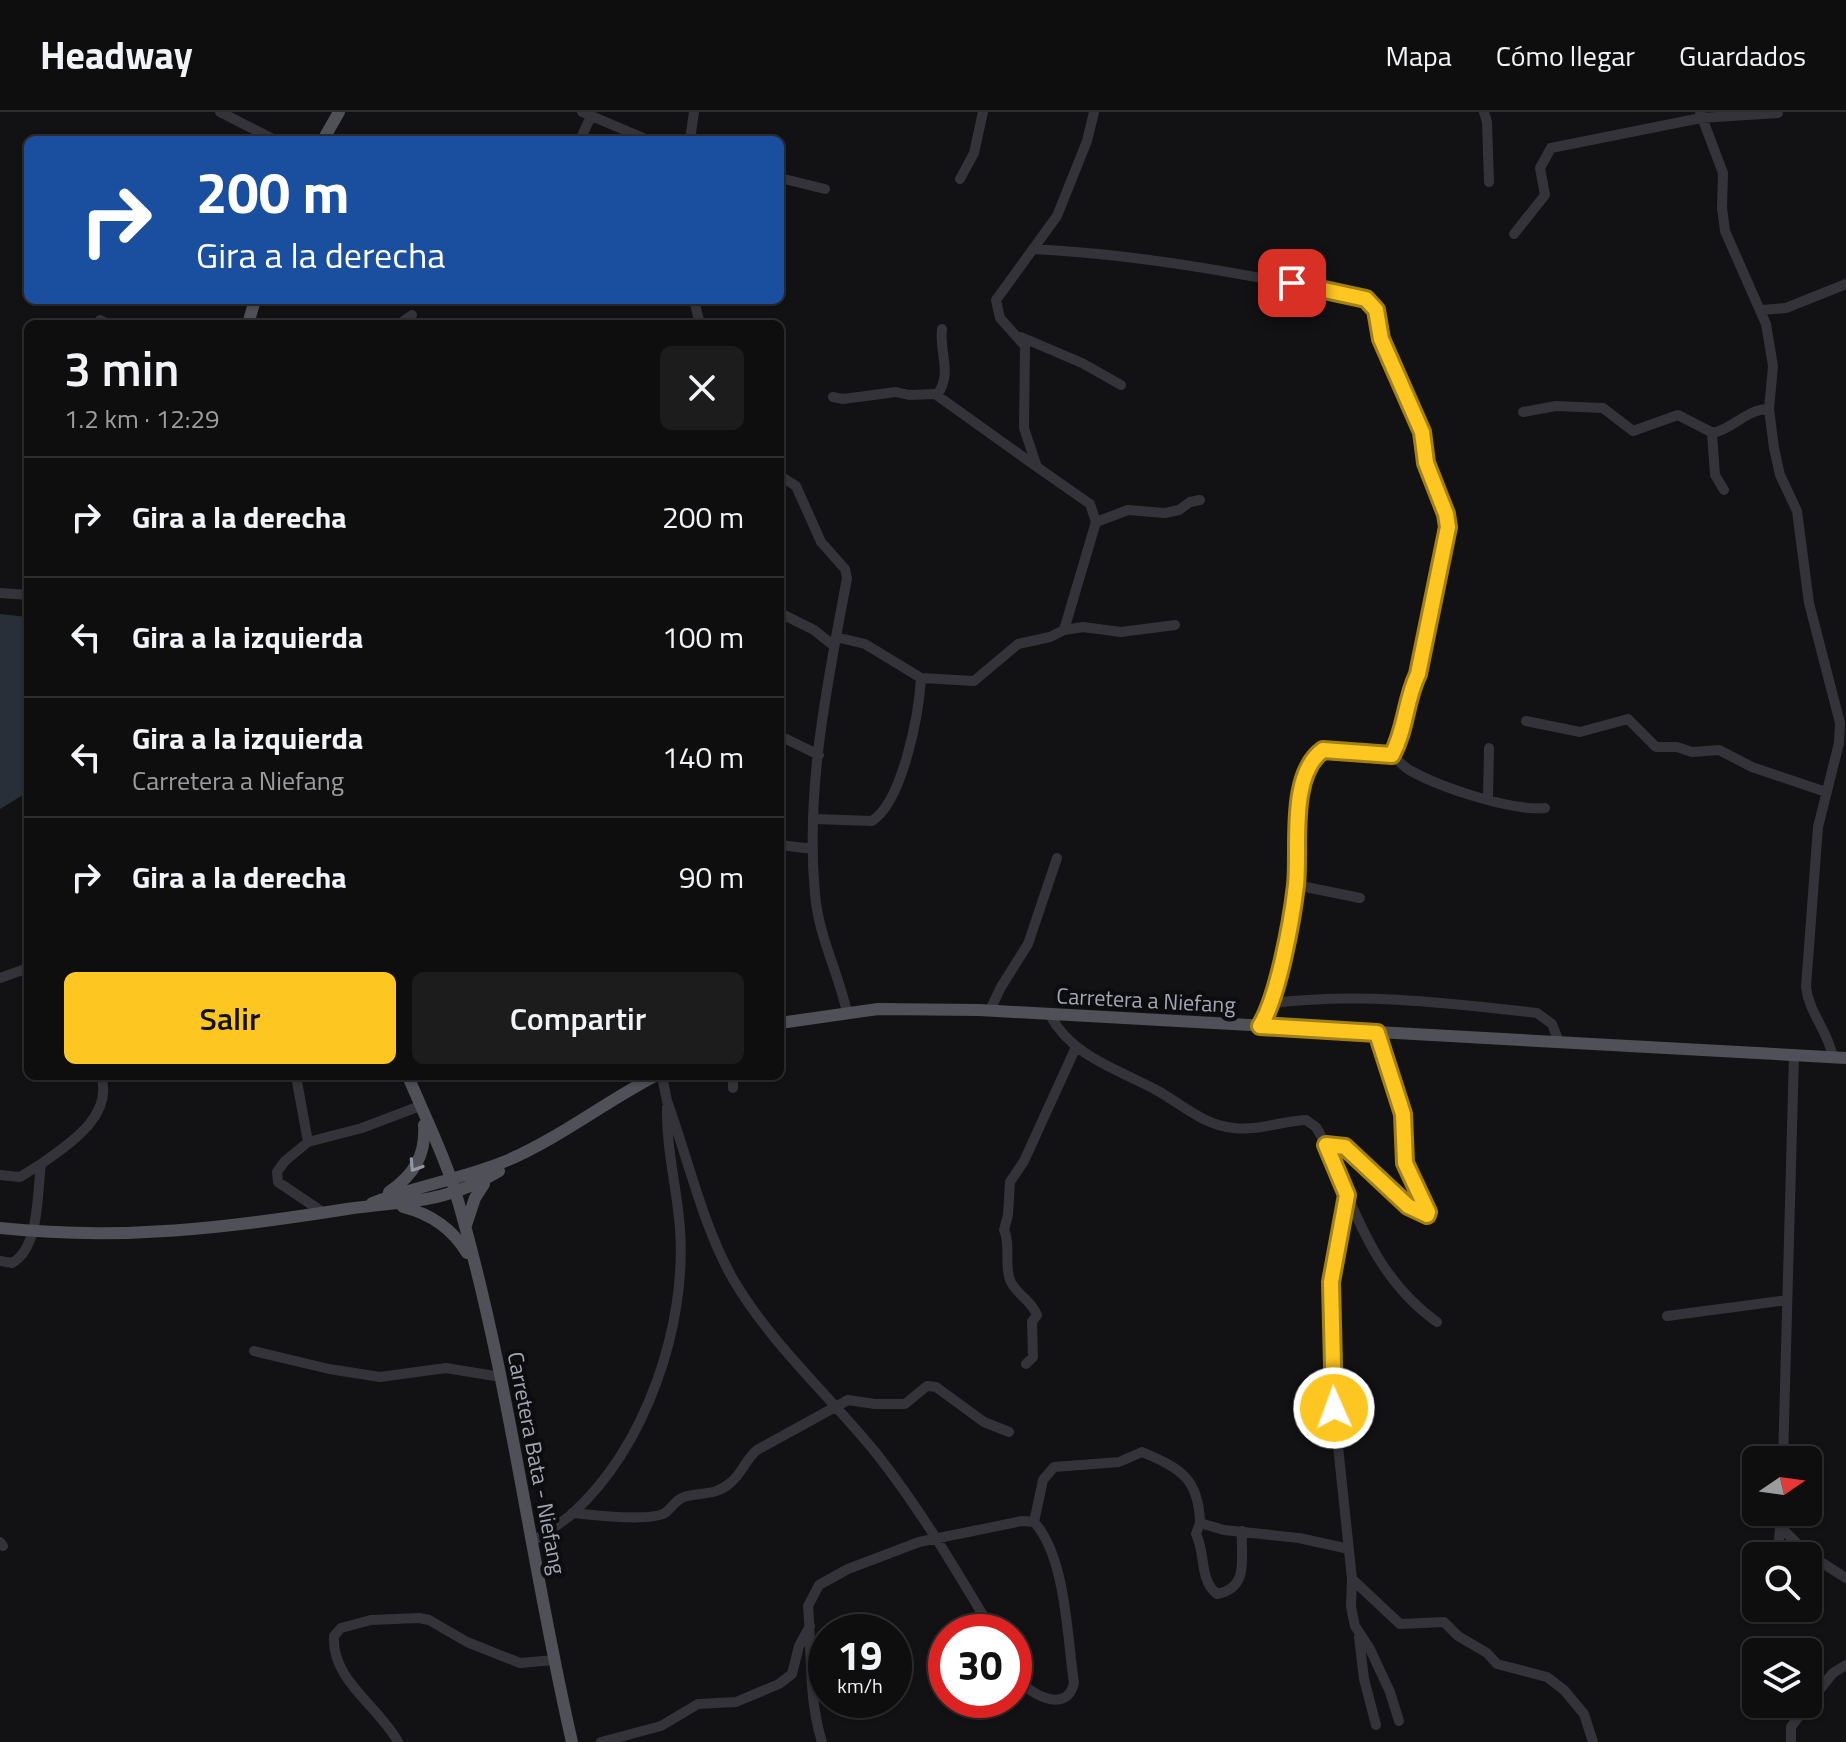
<!DOCTYPE html>
<html lang="es">
<head>
<meta charset="utf-8">
<style>
	:root { --surface:#0e0e0f; --page:#1c1c1d; --text:#f1f3f6; --muted:#9b9c9e; --line:#2e2e2f; --accent:#fdc621 }
	body { margin:0; font-family:"Titillium Web",sans-serif; background:var(--page); color:var(--text); height:100vh; display:flex; flex-direction:column; font-size:30px; white-space:nowrap }
	* { box-sizing:border-box; margin:0 }
	p { font-size:26px; color:var(--muted) }
	.icon { flex:none; width:44px; height:44px; fill:none; stroke:currentColor; stroke-width:2; stroke-linecap:round; stroke-linejoin:round }
	.map { position:relative; flex:1; overflow:hidden }
	.sheet { position:absolute; left:24px; top:208px; width:760px; height:760px; display:flex; flex-direction:column; background:var(--surface); border-radius:12px; box-shadow:0 2px 6px #0004,0 0 0 2px var(--line) }
	.sheet>* { flex:none }
	.banner { position:absolute; left:24px; top:24px; width:760px; height:168px; border-radius:12px; box-shadow:0 2px 6px #0004,0 0 0 2px var(--line); background:#1a4fa0; color:#fff; overflow:hidden }
	.needle { width:52px; rotate:77deg }
	.buttons { position:absolute; left:1742px; top:1334px; display:grid; gap:16px }
	.buttons a { display:grid; place-items:center; width:80px; height:80px; border-radius:12px; background:var(--surface); box-shadow:0 2px 6px #0004,0 0 0 2px var(--line); font-size:40px }
	.speed { position:absolute; left:808px; top:1502px; display:flex; gap:16px; font-size:40px; font-weight:700; text-align:center }
	.speed>* { display:grid; place-content:center; width:104px; height:104px; border-radius:50%; background:var(--surface); box-shadow:0 2px 6px #0004,0 0 0 2px var(--line); line-height:1 }
	.speed small { font-size:20px; font-weight:400 }
	.speed .limit { border:12px solid #d22; background:#fff; color:#111 }
	.pin { position:absolute; display:grid; place-items:center; width:68px; height:68px; color:#fff; margin:-34px; border-radius:16px; box-shadow:0 4px 12px #0006 }
	.me { position:absolute; width:88px; margin:-44px; rotate:358deg; stroke-linejoin:round; filter:drop-shadow(0 0 6px #0008) }
	.turn { display:flex; align-items:center; gap:28px; height:168px; padding:0 40px; font-size:36px }
	.turn .icon { width:104px; height:104px; stroke-width:2.5 }
	.turn b { display:block; font-size:56px; line-height:68px }
	.round { display:grid; place-items:center; flex:none; width:84px; height:84px; border-radius:12px; background:var(--page) }
	.summary { display:flex; align-items:center; justify-content:space-between; height:136px; padding:0 40px }
	h1 { font-size:48px; font-weight:600; line-height:60px }
	.primary-button { display:flex; gap:16px; margin-top:auto; padding:16px 40px }
	.primary-button a { flex:1; height:92px; border-radius:12px; background:var(--accent); color:#111; font-size:32px; font-weight:600; line-height:92px; text-align:center }
	.primary-button a+a { background:var(--page); color:var(--text) }
	ul { padding:0; list-style:none }
	li { display:flex; align-items:center; gap:24px; height:120px; padding:0 40px; border-top:2px solid var(--line) }
	li div { flex:1 }
	li b { display:block; font-size:30px }
	li em { font-style:normal }
	header { display:flex; align-items:center; gap:48px; box-sizing:border-box; height:112px; padding:0 40px; background:var(--surface); border-bottom:2px solid var(--line) }
	header strong { font-size:38px }
	nav { display:flex; gap:44px; margin-inline-start:auto; font-size:28px }
	.map>svg:first-child { display:block }
</style>
</head>
<body>
<header>
<strong>Headway</strong>
<nav><a>Mapa</a><a>Cómo llegar</a><a>Guardados</a></nav>
</header>
<div class="map">
<svg width="1846" height="1630" viewBox="0 0 1846 1630">
	<rect width="100%" height="100%" fill="#121214"/>
	<path fill="#282f38" d="M 0,502 L 28,505 L 28,680 L 0,697 Z"/>
	<g fill="none" stroke-linecap="round" stroke-linejoin="round">
		<path stroke="#333339" stroke-width="10" d="M 220,0 L 275,28
			M 582,0 L 648,28
			M 1484,0 L 1487,10 L 1489,70
			M 1700,0 L 1723,61 L 1722,96 L 1725,119 L 1766,212 L 1773,254 L 1769,297 L 1774,336 L 1780,363 L 1797,399 L 1809,491 L 1840,611 L 1839,631 L 1818,715 L 1806,875 C 1809,901 1828,919 1833,945
			M 580,28 L 591,4
			M 690,28 L 694,0
			M 780,66 L 825,77
			M 960,67 L 974,41 L 983,0
			M 1514,122 L 1545,83 L 1540,56 L 1551,36 L 1701,6 L 1778,1
			M 1034,137 C 1147,143 1257,164 1366,187 L 1376,198 L 1381,227 L 1422,320 L 1426,351 L 1446,402 L 1448,415 L 1418,562 C 1406,588 1406,617 1392,643
			M 694,188 L 700,212
			M 1761,198 L 1786,196 L 1846,172
			M 100,208 L 108,212
			M 399,212 L 412,203
			M 1021,225 L 1082,251 L 1121,273
			M 937,283 C 953,261 939,242 942,217
			M 833,285 L 843,287 L 896,280 L 909,283 L 935,282 L 1037,355
			M 1523,300 L 1556,294 L 1603,296 L 1633,319 L 1678,303 L 1713,321 C 1735,316 1746,297 1769,297
			M 1712,321 L 1715,363 L 1724,378
			M 780,364 L 796,374 L 821,430 L 845,457 L 847,466 C 828,569 805,676 815,782 C 818,822 838,860 847,900
			M 1096,410 L 1128,398 L 1165,401 L 1179,398 L 1190,390 L 1200,388
			M 0,481 L 28,483
			M 780,501 L 814,518 L 834,534
			M 1064,518 L 1083,515 L 1121,520 L 1175,513
			M 836,525 L 865,532 L 921,566 L 974,569 L 1018,532 L 1050,525 L 1064,518 L 1096,410 L 1090,392 L 1037,355 L 1024,316 L 1025,234 L 1000,206 L 996,188 L 1057,104 L 1087,29 L 1094,0
			M 1526,609 L 1580,620 L 1628,607 L 1656,635 L 1677,635 L 1692,640 L 1719,638 L 1752,655 L 1826,680
			M 780,624 L 819,643
			M 1488,686 L 1489,636
			M 815,707 L 872,709 C 903,689 919,601 921,566
			M 780,733 L 813,737
			M 1296,773 L 1360,786
			M 0,866 L 28,856
			M 1273,891 C 1362,880 1448,891 1537,901 L 1552,912 L 1559,930
			M 990,898 L 1001,875 L 1028,832 L 1057,746
			M 1050,903 C 1072,945 1118,957 1158,979 C 1183,993 1203,1013 1234,1016 C 1258,1019 1282,1009 1306,1008 L 1316,1015 C 1326,1031 1332,1048 1340,1066 C 1363,1122 1386,1174 1437,1210
			M 1260,914 C 1278,886 1292,807 1296,772 C 1300,725 1289,685 1318,641 L 1328,638 L 1392,643 C 1399,648 1403,655 1411,659 C 1442,676 1511,699 1545,696
			M 296,964 L 308,1030
			M 662,964 L 667,989 C 688,1046 703,1115 733,1167 C 771,1232 829,1283 876,1341 C 921,1398 956,1458 993,1520
			M 733,964 L 733,976
			M 1326,1033 L 1345,1035 L 1408,1094 L 1427,1103 L 1426,1094 L 1411,1069 L 1405,1051 L 1403,1002 L 1377,921
			M 41,1052 C 69,1032 114,1004 101,964
			M 0,1063 L 20,1065 L 41,1052 C 37,1080 40,1136 12,1151 L 0,1149
			M 1347,1083 L 1331,1170 L 1334,1296 L 1352,1467 L 1351,1495 L 1355,1514 L 1370,1537 L 1390,1580 L 1399,1609
			M 324,1101 L 278,1070 L 277,1060 L 285,1049 L 308,1030 L 362,1016 L 420,994
			M 1667,1204 L 1787,1188
			M 254,1239 L 329,1257 L 380,1265 L 446,1256 L 501,1265
			M 1026,1252 L 1033,1245 L 1032,1210 L 1037,1203 C 1030,1186 1016,1183 1010,1168 C 1004,1152 1011,1132 1004,1118 L 1008,1103 L 1010,1070 L 1024,1049 L 1076,935
			M 1783,1348 L 1794,943
			M 572,1401 C 592,1403 649,1410 665,1401 C 672,1396 675,1388 684,1385 C 700,1380 716,1384 730,1371 C 742,1362 745,1348 757,1338 L 848,1288 L 875,1292 L 905,1292 L 927,1274 L 936,1275 L 984,1310 L 1009,1320
			M 1034,1410 L 1043,1368 L 1054,1355 L 1119,1350 L 1142,1340 C 1180,1356 1199,1366 1200,1411 L 1224,1418 L 1299,1426 L 1349,1437
			M 1200,1411 L 1196,1422 C 1206,1442 1199,1468 1217,1482 C 1251,1476 1240,1443 1242,1419
			M 1780,1414 L 1805,1440 L 1846,1466
			M 533,1429 C 546,1420 561,1412 573,1401 C 646,1334 687,1214 680,1117 C 677,1076 666,1036 667,995
			M 0,1430 L 3,1434
			M 1778,1444 L 1781,1400
			M 1352,1467 L 1400,1512 L 1444,1510 L 1458,1524 L 1487,1541 L 1497,1552 L 1547,1565 L 1564,1578 L 1584,1602 L 1593,1630
			M 1359,1525 L 1364,1567 L 1376,1613
			M 1808,1592 L 1833,1561 L 1846,1553
			M 398,1630 C 379,1594 331,1568 334,1524 L 341,1516 L 371,1508 L 419,1506 L 429,1508 L 467,1530 L 520,1551 L 555,1548
			M 601,1630 L 661,1614 L 698,1592 L 736,1590 L 779,1572 L 792,1562 L 799,1534 L 810,1514
			M 822,1630 C 808,1585 812,1540 808,1494 L 819,1473 L 848,1457 L 919,1430 L 1022,1409 L 1034,1410 C 1066,1445 1067,1525 1074,1571 C 1067,1604 1026,1581 1014,1562
			M 1791,1630 L 1791,1615 L 1808,1592"/>
		<path stroke="#4f5058" stroke-width="12" d="M 323,28 L 339,0
			M 248,212 L 255,188
			M 780,911 L 878,897 L 979,898 L 1846,946
			M 408,964 C 424,1003 444,1042 456,1082 C 509,1262 530,1448 572,1630
			M 389,1080 C 414,1063 426,1043 424,1013
			M 372,1091 C 416,1074 462,1067 506,1049 C 558,1027 605,990 655,964
			M 403,1095 C 431,1102 452,1116 467,1141
			M 466,1113 L 475,1086 L 484,1072
			M 0,1116 C 122,1129 227,1116 347,1097 C 409,1088 442,1093 499,1059"/>
	</g>
	<defs><path id="oneway-chevron" d="M-2-3.5L2.5 0L-2 3.5" fill="none" stroke-width="1.6" stroke-linecap="round" stroke-linejoin="round" transform="scale(2)"/></defs>
	<use stroke="#9296a2" href="#oneway-chevron" transform="translate(415 1054) rotate(123)"/>
	<g fill="none" stroke-linecap="round" stroke-linejoin="round">
		<g stroke="#a48115" stroke-width="20">
			<path id="route" d="M 1292,171 L 1366,187 L 1376,198 L 1381,227 L 1422,320 L 1426,351 L 1446,402 L 1448,415 L 1418,562 C 1405,589 1406,617 1392,643 L 1323,638 C 1288,663 1300,737 1296,773 C 1292,808 1278,886 1260,914 L 1377,921 L 1403,1002 L 1405,1051 L 1428,1100 L 1427,1103 L 1408,1094 L 1345,1035 L 1326,1033 L 1347,1083 L 1331,1170 L 1334,1296"/>
		</g>
		<use href="#route" stroke="#fdc621" stroke-width="14"/>
	</g>
	<g text-anchor="middle" stroke-width="8" stroke-linejoin="round" paint-order="stroke">
		<g font-size="22" fill="#a3a7b5" stroke="#0d0d0f">
			<text transform="translate(1146 888) rotate(3)" y="8">Carretera a Niefang</text>
			<text transform="translate(537 1351) rotate(79)" y="8">Carretera Bata - Niefang</text>
		</g>
	</g>
</svg>
<div class="buttons">
<a><svg class="needle" viewBox="-14 -14 28 28"><path d="M0-13l5 13h-10z" fill="#e53935"/><path d="M0 13l5-13h-10z" fill="#9b9c9e"/></svg></a>
<a><svg class="icon" aria-label="search" viewBox="0 0 24 24"><circle cx="10" cy="10" r="6"/><path d="M15 15l6 6"/></svg></a>
<a><svg class="icon" aria-label="layers" viewBox="0 0 24 24"><path d="M12 4l9 5-9 5-9-5zM3 14l9 5 9-5"/></svg></a>
</div>
<div class="speed"><div>19<small>km/h</small></div><div class="limit">30</div></div>
<div class="pin" style="left:1292px;top:171px;background:#d93025"><svg class="icon" aria-label="arrive" viewBox="0 0 24 24"><path d="M6 21V4h12l-3 4 3 4H6"/></svg></div>
<svg class="me" style="left:1334px;top:1296px" viewBox="-20 -20 40 40"><circle r="17" fill="#fdc621" stroke="#fff" stroke-width="3"/><path d="M0-11L8 9 0 5-8 9z" fill="#fff"/></svg>
<div class="banner">
<div class="turn"><svg class="icon" aria-label="right" viewBox="0 0 24 24"><path d="M7 20v-9h11M14 6l5 5-5 5"/></svg><div><b>200 m</b>Gira a la derecha</div></div>
</div>
<section class="sheet">
<div class="summary"><div><h1>3 min</h1><p>1.2 km · 12:29</p></div><a class="round"><svg class="icon" aria-label="close" viewBox="0 0 24 24"><path d="M6 6l12 12M18 6L6 18"/></svg></a></div>
<ul>
<li><svg class="icon" aria-label="right" viewBox="0 0 24 24"><path d="M7 20v-9h11M14 6l5 5-5 5"/></svg><div><b>Gira a la derecha</b></div><em>200 m</em></li>
<li><svg class="icon" aria-label="left" viewBox="0 0 24 24"><path d="M17 20v-9H6M10 6l-5 5 5 5"/></svg><div><b>Gira a la izquierda</b></div><em>100 m</em></li>
<li><svg class="icon" aria-label="left" viewBox="0 0 24 24"><path d="M17 20v-9H6M10 6l-5 5 5 5"/></svg><div><b>Gira a la izquierda</b><p>Carretera a Niefang</p></div><em>140 m</em></li>
<li><svg class="icon" aria-label="right" viewBox="0 0 24 24"><path d="M7 20v-9h11M14 6l5 5-5 5"/></svg><div><b>Gira a la derecha</b></div><em>90 m</em></li>
</ul>
<div class="primary-button"><a>Salir</a><a>Compartir</a></div>
</section>
</div>
</body>
</html>
